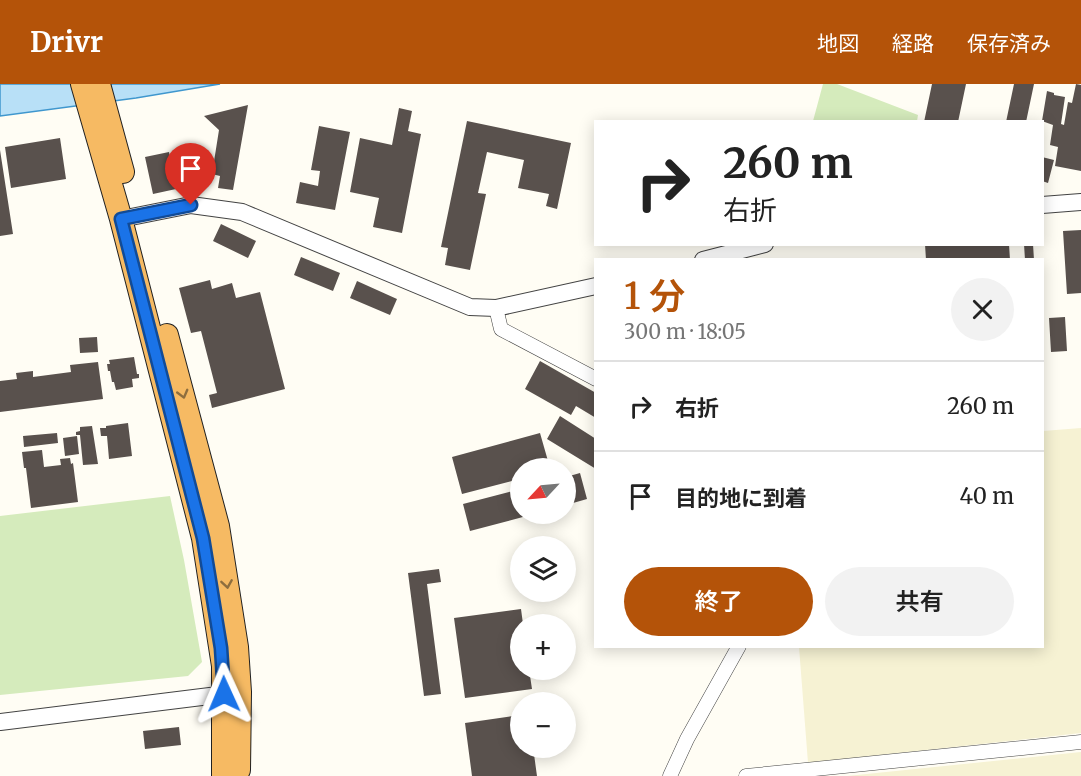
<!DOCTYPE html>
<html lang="ja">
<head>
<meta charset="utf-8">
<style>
	:root { --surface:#fff; --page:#f2f2f2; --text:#222; --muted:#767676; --line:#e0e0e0; --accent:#b45309 }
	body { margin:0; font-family:Merriweather,"Noto Sans JP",serif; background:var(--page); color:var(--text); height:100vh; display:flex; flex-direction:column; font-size:22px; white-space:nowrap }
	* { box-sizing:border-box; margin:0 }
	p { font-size:20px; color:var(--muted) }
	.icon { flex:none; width:33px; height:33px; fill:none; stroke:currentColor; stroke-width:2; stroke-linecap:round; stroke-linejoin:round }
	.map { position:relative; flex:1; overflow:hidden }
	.panel { position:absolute; left:594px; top:174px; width:450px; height:390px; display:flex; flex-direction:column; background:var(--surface); border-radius:0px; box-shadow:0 3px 15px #0003 }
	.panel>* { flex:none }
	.banner { position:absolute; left:594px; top:36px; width:450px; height:126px; border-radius:0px; box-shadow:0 3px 15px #0003; background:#fff; color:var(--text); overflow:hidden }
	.needle { width:39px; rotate:244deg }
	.buttons { position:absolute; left:510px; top:374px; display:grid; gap:12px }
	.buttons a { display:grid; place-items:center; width:66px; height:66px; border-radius:50%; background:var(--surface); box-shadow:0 3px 15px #0003; font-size:30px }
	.pin { position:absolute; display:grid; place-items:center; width:51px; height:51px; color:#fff; margin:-62px -26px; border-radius:50% 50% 50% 0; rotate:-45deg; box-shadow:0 0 6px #0007 }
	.pin .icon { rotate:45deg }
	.me { position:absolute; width:66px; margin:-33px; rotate:359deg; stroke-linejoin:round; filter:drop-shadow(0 0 4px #0008) }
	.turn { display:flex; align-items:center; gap:21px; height:126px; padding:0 30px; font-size:27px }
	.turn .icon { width:78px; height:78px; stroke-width:2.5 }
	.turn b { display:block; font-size:42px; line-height:51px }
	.round { display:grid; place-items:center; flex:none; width:63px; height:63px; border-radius:32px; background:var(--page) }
	.summary { display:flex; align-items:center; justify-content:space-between; height:102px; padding:0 30px }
	h1 { font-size:36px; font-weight:600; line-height:45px; color:var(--accent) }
	.primary-button { display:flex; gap:12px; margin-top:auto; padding:12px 30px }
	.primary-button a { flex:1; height:69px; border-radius:36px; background:var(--accent); color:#fff; font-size:24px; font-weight:600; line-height:69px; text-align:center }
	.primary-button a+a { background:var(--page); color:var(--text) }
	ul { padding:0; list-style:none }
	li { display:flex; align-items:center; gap:18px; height:90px; padding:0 30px; border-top:2px solid var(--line) }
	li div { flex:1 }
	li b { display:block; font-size:22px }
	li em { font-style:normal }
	header { display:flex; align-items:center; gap:36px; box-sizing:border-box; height:84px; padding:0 30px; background:var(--accent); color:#fff }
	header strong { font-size:28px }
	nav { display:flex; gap:33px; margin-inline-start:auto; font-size:21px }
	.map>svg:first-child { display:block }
</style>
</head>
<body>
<header>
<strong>Drivr</strong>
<nav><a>地図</a><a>経路</a><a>保存済み</a></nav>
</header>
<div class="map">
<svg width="1081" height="692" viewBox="0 0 1081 692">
	<rect width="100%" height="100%" fill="#fffdf4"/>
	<path fill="#f6f2d3" d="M 1081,344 L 1081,649 L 808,679 L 799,563 L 1042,562 L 1043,347 Z
		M 1081,668 L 1081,692 L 847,692 Z"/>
	<path fill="#d5ebbc" d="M 823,0 L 837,0 L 918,31 L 917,37 L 813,37 Z
		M 170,412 L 184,476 L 202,578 L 188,592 L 0,611 L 0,432 Z"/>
	<path fill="#b8e0f7" stroke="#3f97ce" stroke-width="1.5" d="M 0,0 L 220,0 L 136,14 L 0,32 Z"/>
	<path fill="#59514d" d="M 932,0 L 966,0 L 958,38 L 924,38 Z
		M 1014,0 L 1034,0 L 1026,38 L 1006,38 Z
		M 1076,0 L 1081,1 L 1081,87 L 1055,82 L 1058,63 L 1050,61 L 1053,41 L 1042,37 L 1047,7 L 1054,9 L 1054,11 L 1065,13 L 1061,40 L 1064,41 L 1068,18 L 1072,19 Z
		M 248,21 L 233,106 L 218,104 L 220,92 L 212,90 L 219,46 L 204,32 Z
		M 399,24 L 412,27 L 408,47 L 421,50 L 402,149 L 373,143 L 379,114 L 350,108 L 360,54 L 392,61 Z
		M 467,37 L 571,59 L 557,125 L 546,122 L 549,110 L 518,104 L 524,76 L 487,68 L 478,109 L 486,110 L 470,186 L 445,181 L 448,164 L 441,163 Z
		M 319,42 L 350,48 L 335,126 L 296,119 L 300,98 L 318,102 L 320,87 L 311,86 Z
		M 60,54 L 66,95 L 11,104 L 5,63 Z
		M 0,66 L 13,150 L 0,152 Z
		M 169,68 L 176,105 L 153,110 L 145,73 Z
		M 1042,73 L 1054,76 L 1048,99 L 1042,97 Z
		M 221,140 L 256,157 L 248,174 L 213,157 Z
		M 1081,146 L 1081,209 L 1067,210 L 1063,147 Z
		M 925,160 L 1009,160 L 1010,176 L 926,176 Z
		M 1024,160 L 1033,160 L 1034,176 L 1025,176 Z
		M 301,173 L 340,189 L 333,207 L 294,191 Z
		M 210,196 L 212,205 L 232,199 L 236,214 L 260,208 L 285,305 L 212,324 L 209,311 L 217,309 L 201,247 L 191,249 L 179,204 Z
		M 357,197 L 397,215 L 390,231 L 350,214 Z
		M 1065,233 L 1067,267 L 1051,268 L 1049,234 Z
		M 97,253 L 98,268 L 80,269 L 79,254 Z
		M 134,273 L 137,290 L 139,290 L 139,294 L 132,295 L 133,303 L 116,306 L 114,298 L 112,298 L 110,287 L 108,287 L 107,280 L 110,280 L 109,276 Z
		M 540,277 L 596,309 L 596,334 L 576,322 L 571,331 L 525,305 Z
		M 98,278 L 103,315 L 0,328 L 0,297 L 17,295 L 16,289 L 33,287 L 33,293 L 71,288 L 70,281 Z
		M 560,332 L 596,355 L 596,385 L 547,355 Z
		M 128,339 L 132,372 L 109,375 L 107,352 L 101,352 L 100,344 L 106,344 L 106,342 Z
		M 92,342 L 98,380 L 83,381 L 80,351 L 76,351 L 76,348 L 80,347 L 80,343 Z
		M 57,349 L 58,359 L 24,363 L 23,352 Z
		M 540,349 L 550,384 L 520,384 L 520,395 L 462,410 L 452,373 Z
		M 77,352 L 79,370 L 65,372 L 63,354 Z
		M 42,366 L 44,383 L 61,381 L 60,375 L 70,374 L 71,380 L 73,379 L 78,418 L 31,424 L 26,384 L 24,384 L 22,368 Z
		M 580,389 L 587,415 L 566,421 L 566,393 Z
		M 520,405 L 520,429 L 534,430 L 470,447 L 463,420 Z
		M 439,485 L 441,498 L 427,500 L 441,610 L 424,612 L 408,489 Z
		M 521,525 L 523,540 L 520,540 L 520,585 L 529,585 L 532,605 L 465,614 L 454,534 Z
		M 520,631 L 520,663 L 533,663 L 537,692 L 472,692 L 465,639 Z
		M 179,643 L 181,661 L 145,665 L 143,647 Z"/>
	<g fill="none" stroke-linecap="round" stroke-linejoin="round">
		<g stroke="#434343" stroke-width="15">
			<path id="minor" d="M 496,224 L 501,245 L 596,295
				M 670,692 L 687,655 L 739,562
				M 746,692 L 1081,658"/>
		</g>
		<g stroke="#434343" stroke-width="18">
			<path id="tertiary" d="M 1042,121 L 1081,118
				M 121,135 L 191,121 L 242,128 L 470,223 L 496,224 L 596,202
				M 703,176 L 765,160
				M 0,638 L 234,609"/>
		</g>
		<g stroke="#212121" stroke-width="24">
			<path id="trunk" d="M 82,0 L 121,135 L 203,454 L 223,582 L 223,692
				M 99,0 L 123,88
				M 167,251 L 218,442 L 237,563 L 240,608 L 239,686"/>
		</g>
		<use href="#minor" stroke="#fff" stroke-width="14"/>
		<use href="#tertiary" stroke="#fff" stroke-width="16"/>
		<use href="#trunk" stroke="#f6ba63" stroke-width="22"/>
	</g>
	<defs><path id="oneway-chevron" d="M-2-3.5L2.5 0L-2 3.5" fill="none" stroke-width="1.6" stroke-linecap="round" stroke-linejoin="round" transform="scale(1.5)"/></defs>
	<g stroke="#8e6e3e">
		<use href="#oneway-chevron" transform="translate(183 310) rotate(75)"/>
		<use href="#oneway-chevron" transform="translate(227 500) rotate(81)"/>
	</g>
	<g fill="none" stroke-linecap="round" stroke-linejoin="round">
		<g stroke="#114b97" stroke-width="15">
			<path id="route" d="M 191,121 L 121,135 L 203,454 L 221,564 L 224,610"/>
		</g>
		<use href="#route" stroke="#1a73e8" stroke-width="10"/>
	</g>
</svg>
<div class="buttons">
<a><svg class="needle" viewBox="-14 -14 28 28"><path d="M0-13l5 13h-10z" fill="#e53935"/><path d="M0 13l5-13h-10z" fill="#767676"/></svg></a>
<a><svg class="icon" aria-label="layers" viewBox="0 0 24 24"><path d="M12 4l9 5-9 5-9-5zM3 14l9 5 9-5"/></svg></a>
<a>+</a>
<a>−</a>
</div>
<div class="pin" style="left:191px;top:121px;background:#d93025"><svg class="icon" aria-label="arrive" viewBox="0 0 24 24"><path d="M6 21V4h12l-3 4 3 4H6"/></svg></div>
<svg class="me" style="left:224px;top:610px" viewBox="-20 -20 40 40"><path d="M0-17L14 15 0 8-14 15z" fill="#1a73e8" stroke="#fff" stroke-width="4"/></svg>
<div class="banner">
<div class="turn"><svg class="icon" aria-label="right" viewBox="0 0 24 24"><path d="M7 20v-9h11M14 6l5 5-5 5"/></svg><div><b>260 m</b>右折</div></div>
</div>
<section class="panel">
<div class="summary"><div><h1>1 分</h1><p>300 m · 18:05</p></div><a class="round"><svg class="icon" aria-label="close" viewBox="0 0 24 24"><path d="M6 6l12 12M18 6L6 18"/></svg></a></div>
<ul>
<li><svg class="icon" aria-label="right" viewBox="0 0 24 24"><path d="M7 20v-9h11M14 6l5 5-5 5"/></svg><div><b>右折</b></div><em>260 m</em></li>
<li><svg class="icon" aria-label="arrive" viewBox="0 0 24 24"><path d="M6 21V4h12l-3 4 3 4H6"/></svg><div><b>目的地に到着</b></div><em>40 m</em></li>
</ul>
<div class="primary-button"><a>終了</a><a>共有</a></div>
</section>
</div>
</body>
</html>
